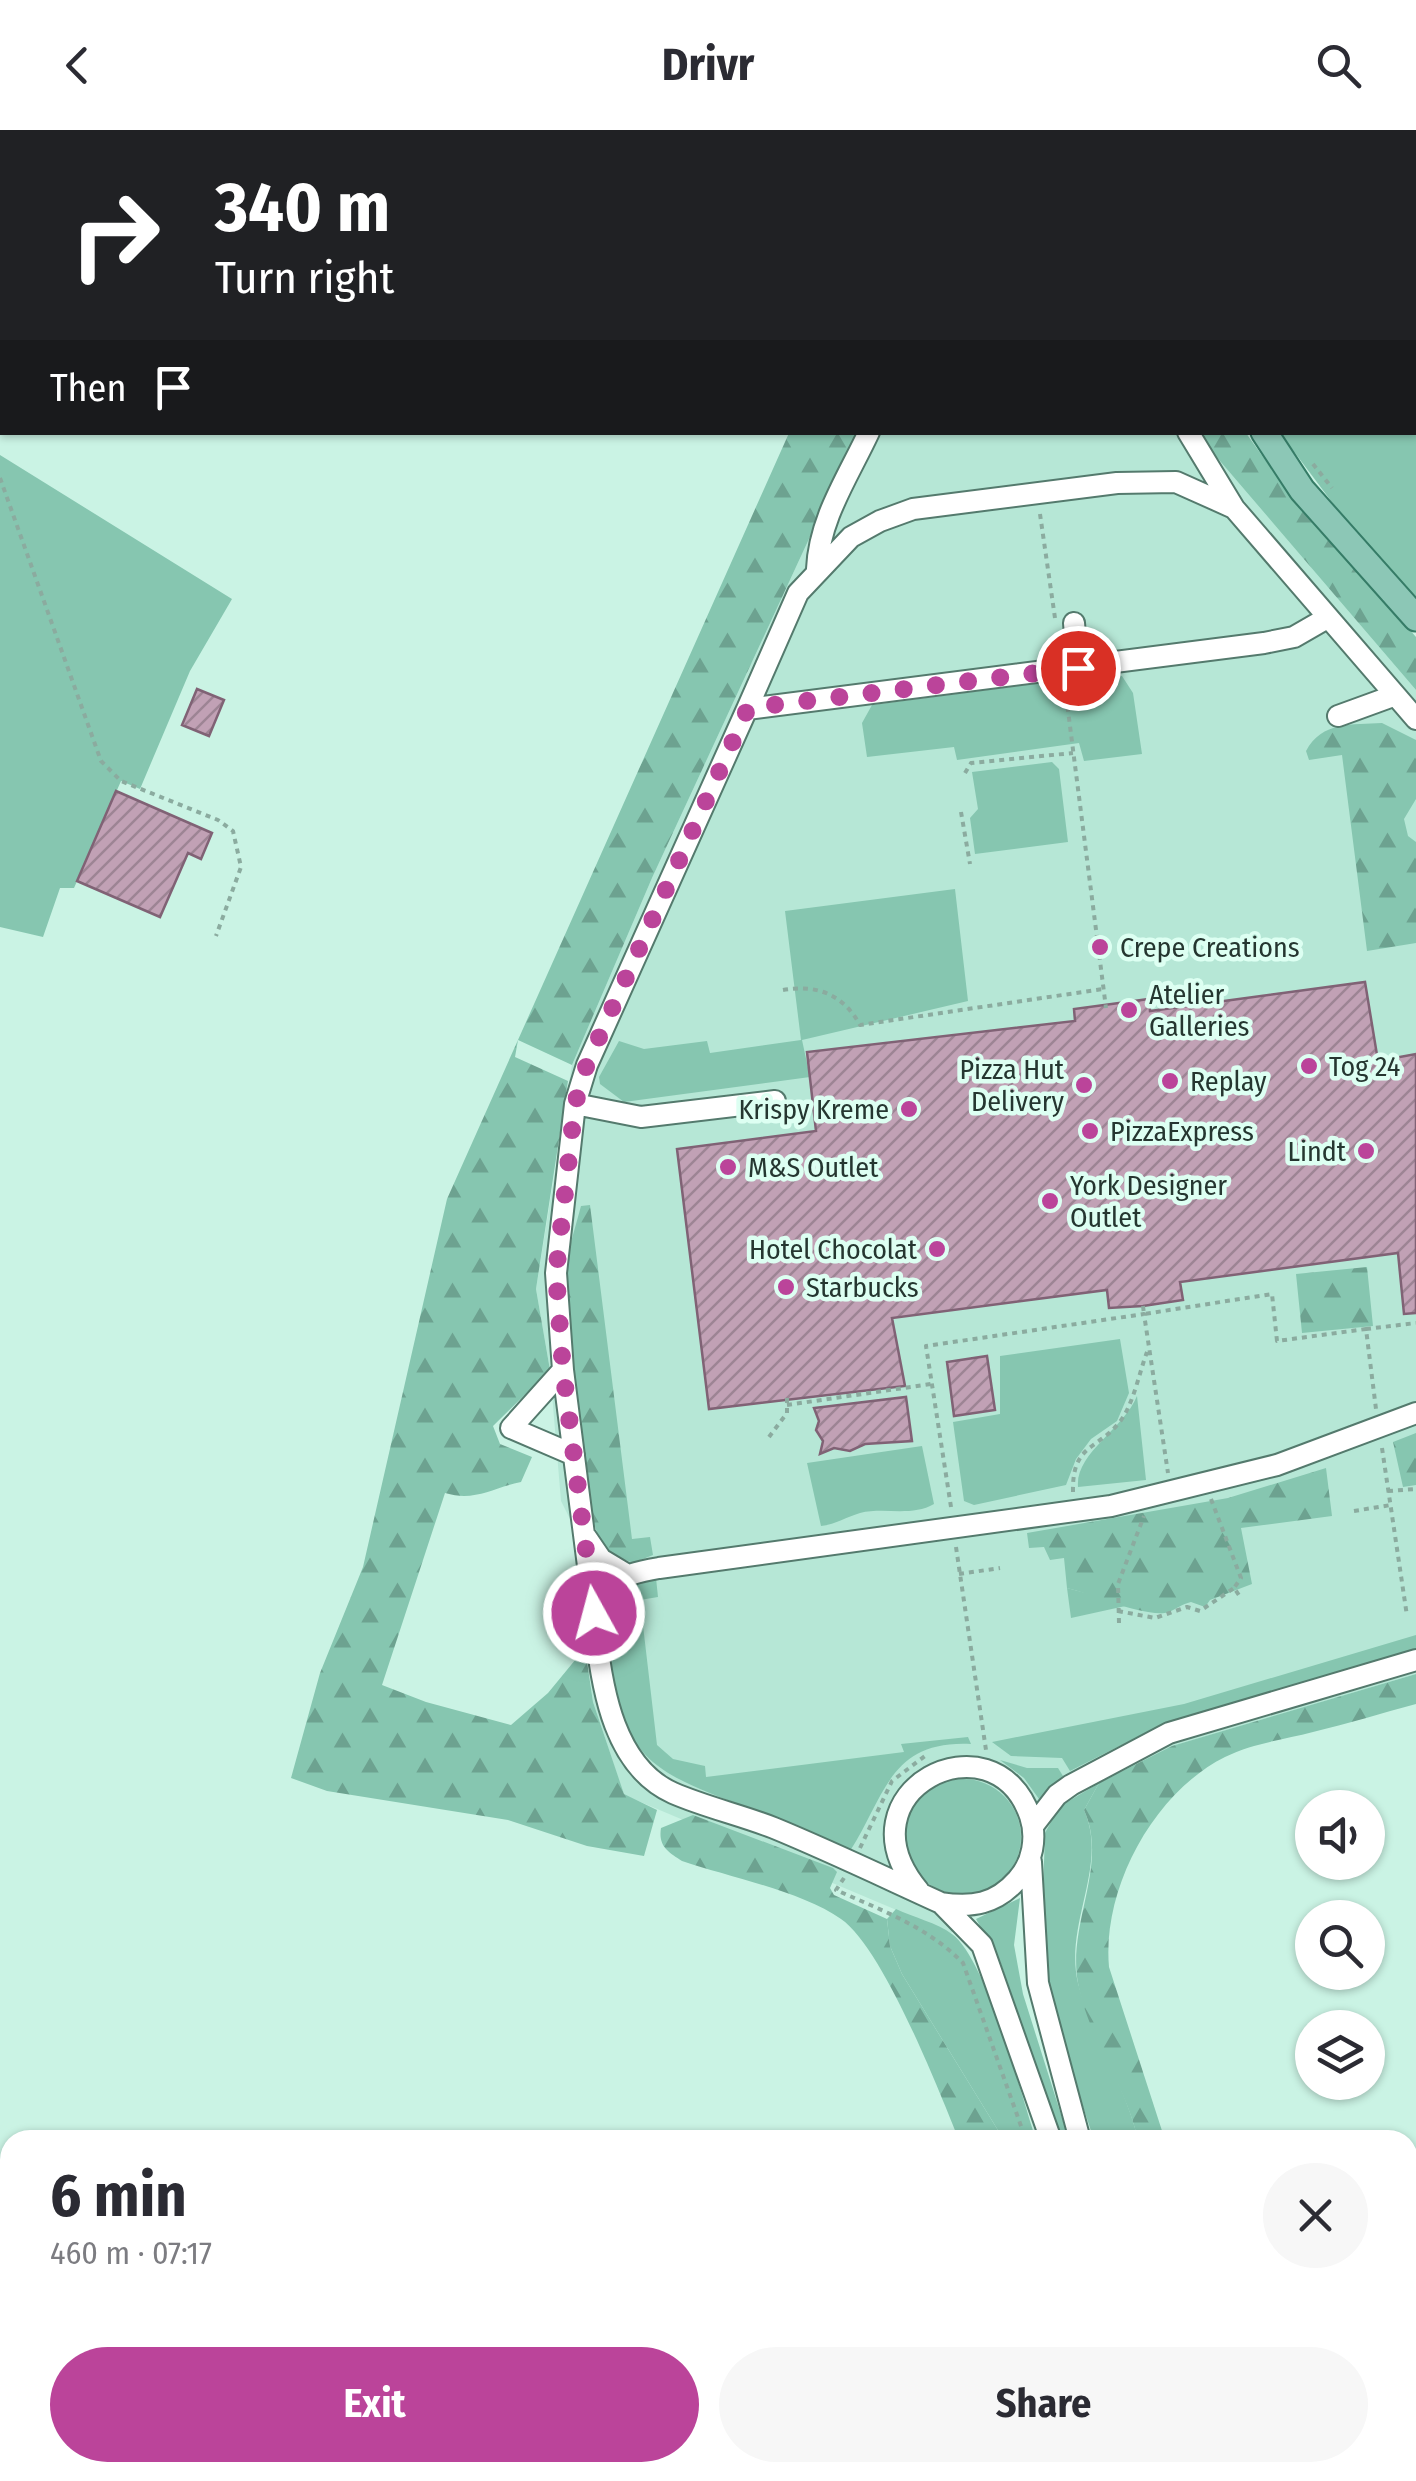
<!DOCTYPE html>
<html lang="en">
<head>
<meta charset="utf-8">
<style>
	:root { --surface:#fff; --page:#f7f7f7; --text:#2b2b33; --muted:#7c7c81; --accent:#bb449a }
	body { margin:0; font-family:"Fira Sans Condensed",sans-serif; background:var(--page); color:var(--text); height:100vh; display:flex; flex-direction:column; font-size:38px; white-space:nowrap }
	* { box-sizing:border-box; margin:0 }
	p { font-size:32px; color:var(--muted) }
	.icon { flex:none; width:55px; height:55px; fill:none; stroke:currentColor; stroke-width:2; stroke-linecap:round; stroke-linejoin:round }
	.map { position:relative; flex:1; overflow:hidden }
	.drawer { position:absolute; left:0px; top:2000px; width:1418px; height:352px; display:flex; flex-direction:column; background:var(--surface); border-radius:30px 30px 0 0; box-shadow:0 2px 8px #0004 }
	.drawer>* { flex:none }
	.guide { position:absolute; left:0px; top:0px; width:1418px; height:305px; box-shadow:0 2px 8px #0004; background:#202124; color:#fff; overflow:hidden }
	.fabs { position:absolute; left:1295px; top:1660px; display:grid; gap:20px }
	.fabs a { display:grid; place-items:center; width:90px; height:90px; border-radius:50%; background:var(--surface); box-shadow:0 2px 8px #0004; font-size:50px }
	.pin { position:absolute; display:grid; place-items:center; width:85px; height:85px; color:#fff; margin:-42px; border:5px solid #fff; border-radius:50%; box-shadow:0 2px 10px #0007 }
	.me { position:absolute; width:110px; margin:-55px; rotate:353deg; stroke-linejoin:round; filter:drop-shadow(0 0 8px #0008) }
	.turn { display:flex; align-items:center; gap:35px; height:210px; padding:0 50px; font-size:45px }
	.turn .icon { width:130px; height:130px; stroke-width:2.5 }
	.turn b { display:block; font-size:70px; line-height:85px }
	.then { display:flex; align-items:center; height:95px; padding:0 50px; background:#0003; gap:20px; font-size:38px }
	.round { display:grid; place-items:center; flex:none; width:105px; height:105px; border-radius:52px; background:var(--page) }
	.head { display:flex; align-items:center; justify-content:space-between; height:170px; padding:0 50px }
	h1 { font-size:60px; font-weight:700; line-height:75px }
	.cta { display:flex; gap:20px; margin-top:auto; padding:20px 50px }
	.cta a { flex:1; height:115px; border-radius:60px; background:var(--accent); color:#fff; font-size:40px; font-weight:700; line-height:115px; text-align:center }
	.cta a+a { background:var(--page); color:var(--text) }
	header { display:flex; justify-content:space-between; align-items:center; height:130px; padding:0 50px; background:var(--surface); font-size:45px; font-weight:700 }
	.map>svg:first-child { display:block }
</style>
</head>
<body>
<header><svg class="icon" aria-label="back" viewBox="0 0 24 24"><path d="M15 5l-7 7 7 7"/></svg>Drivr<svg class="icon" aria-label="search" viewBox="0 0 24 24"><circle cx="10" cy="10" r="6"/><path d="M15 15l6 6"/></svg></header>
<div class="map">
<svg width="1416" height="2351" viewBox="0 0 1416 2351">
	<defs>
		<pattern id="forest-firs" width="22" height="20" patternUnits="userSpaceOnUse" patternTransform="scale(2.5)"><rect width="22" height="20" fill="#86c6b0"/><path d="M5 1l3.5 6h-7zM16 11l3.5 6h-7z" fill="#6da290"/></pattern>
		<pattern id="building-hatch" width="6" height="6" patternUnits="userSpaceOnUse" patternTransform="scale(2.5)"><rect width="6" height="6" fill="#c1a1b5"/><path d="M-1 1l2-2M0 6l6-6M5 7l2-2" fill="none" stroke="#9d8494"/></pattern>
	</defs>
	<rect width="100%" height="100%" fill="#caf3e4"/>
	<path fill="#b6e7d6" d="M 858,303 L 1196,303 L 1416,560 L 1416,1544 L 1173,1616 L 1099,1653 L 1084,1680 L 951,1803 L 624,1665 L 593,1572 L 571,1391 L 561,1371 L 550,1240 L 536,1159 L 572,935 L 652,748 Z"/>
	<path fill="#86c6b0" d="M 1069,0 L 1416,0 L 1416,475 L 1386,444 L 1280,303 L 1415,302 L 1415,2 Z
		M 0,325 L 232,469 L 190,541 L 140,659 L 121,651 L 74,758 L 60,758 L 43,807 L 0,797 Z
		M 1109,544 L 1122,546 L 1133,563 L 1142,624 L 1084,631 L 1079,613 L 957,630 L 954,617 L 867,627 L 862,593 L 872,575 Z
		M 1052,632 L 1059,639 L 1068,712 L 975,724 L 970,688 L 978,679 L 972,642 Z
		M 955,759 L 968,871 L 802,910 L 810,947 L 624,972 L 600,954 L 599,947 L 619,911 L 644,919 L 707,911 L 710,923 L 801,910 L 785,781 Z
		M 1120,1209 L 1129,1263 L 1117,1291 L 1091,1309 L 1076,1329 L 1066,1355 L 974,1375 L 964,1371 L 953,1292 L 1000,1284 L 1000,1226 Z
		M 1137,1266 L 1146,1350 L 1078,1357 C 1075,1323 1123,1300 1137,1266 Z
		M 922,1316 L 934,1374 C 912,1387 884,1377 860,1383 C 846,1387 837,1394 821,1396 L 807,1333 Z
		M 656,1448 L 658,1467 L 640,1470 L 657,1615 L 673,1629 L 705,1636 L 706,1647 L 904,1622 L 901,1614 L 968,1607 L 971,1614 C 889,1610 885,1667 850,1721 C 818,1707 785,1692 752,1679 C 641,1639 619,1625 608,1501 C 605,1465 624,1454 656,1448 Z
		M 1067,1458 L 1130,1475 L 1071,1488 Z
		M 1416,1505 L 1416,1519 L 1157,1597 L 1070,1641 L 1062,1628 L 1011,1626 L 992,1612 L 1184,1574 Z
		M 1000,1630 L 1027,1638 L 1058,1638 L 1063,1646 L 1039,1669 L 1024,1648 Z
		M905 1707a58 58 0 1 1 116 0a58 58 0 1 1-116 0Z
		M 1099,1653 L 1084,1680 C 1109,1736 1064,1793 1078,1853 C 1091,1907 1126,1955 1138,2010 L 1094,2010 L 1048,1871 L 1041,1820 L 1045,1703 L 1059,1677 Z
		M 1020,1768 L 1014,1815 L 1023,1864 L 1069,2010 L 1061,2010 L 1000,1831 L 976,1789 Z
		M 896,1779 C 913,1787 937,1793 952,1804 C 987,1830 1021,1965 1036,2010 L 1004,2010 L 902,1844 L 890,1816 L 887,1789 Z"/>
	<path fill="url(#forest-firs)" d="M 789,303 L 858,303 L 652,748 L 572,935 L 518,910 L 515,927 L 568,951 L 536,1159 L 550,1240 L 493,1296 L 500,1314 L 532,1327 L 521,1352 C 492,1358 475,1372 445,1363 L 382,1555 L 426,1572 L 511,1595 L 548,1563 L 585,1518 L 593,1572 L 624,1664 L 657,1680 L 644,1726 L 587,1716 L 508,1690 L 327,1661 L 291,1648 L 320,1543 L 363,1437 L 447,1069 Z
		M 1196,303 L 1246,303 L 1281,352 L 1416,507 L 1416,560 Z
		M 1382,593 L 1416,610 L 1416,669 L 1404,689 L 1408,706 L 1416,712 L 1416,813 L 1367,821 L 1342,625 L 1309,630 L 1306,621 C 1322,591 1352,595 1382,593 Z
		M 590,1075 L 632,1409 L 650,1407 L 653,1425 L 633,1433 L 603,1421 L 583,1359 L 560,1152 L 581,1076 Z
		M 1367,1137 L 1373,1196 L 1302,1203 L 1296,1144 Z
		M 1416,1303 L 1416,1355 L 1403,1357 L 1393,1312 Z
		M 1326,1338 L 1332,1386 L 1241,1398 L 1252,1454 L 1210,1470 L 1205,1477 L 1191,1472 C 1182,1474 1176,1479 1169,1482 C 1148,1489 1092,1464 1067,1458 L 1064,1428 L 1050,1430 L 1044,1417 L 1029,1418 L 1027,1403 L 1228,1368 Z
		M 1416,1544 L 1416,1574 C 1382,1583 1347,1594 1313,1602 C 1283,1610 1253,1613 1225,1627 C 1153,1663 1102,1759 1109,1837 L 1165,2010 L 1138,2010 C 1126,1955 1088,1908 1078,1853 C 1067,1794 1109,1735 1084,1680 L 1099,1653 L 1172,1616 Z
		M 693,1685 L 833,1738 L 837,1742 L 830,1758 L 834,1765 L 887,1789 L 890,1816 L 902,1844 L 1004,2010 L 959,2010 C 938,1958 883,1818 841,1789 C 801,1761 729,1747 682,1731 C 668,1722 658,1716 661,1698 Z"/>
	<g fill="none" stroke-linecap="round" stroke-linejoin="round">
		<path stroke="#5bac92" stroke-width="5" d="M 209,0 L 211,2"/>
	</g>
	<path fill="url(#building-hatch)" stroke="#806275" stroke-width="2.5" d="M 197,559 L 224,570 L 209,606 L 182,595 Z
		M 116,661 L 212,703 L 201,729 L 188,723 L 160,787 L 77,751 Z
		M 1365,852 L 1378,931 L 1416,924 L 1416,1183 L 1404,1184 L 1398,1123 L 1180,1152 L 1183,1170 L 1143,1176 L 1109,1178 L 1107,1160 L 892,1188 L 905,1256 L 709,1279 L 677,1019 L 816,1001 L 807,922 L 1075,891 L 1074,879 L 1149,869 L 1150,881 Z
		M 987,1226 L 995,1280 L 954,1286 L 947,1232 Z
		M 906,1267 L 912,1311 L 865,1314 L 850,1321 L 834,1318 L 820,1324 L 823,1311 L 816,1300 L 819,1291 L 814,1278 Z"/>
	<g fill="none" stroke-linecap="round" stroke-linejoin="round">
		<g stroke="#547a6d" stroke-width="24">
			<path id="minor" d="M 1188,302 L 1234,378
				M 817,439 C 819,389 848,347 869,302
				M 1074,493 L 1078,538
				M 747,579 L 798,463 L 851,407 L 880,391 L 913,379 L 1117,353 L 1176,352 L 1234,378 L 1416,589
				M 1338,586 L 1393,566
				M 575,974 L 641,987 L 775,971
				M 563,1240 L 511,1298 L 574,1325
				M 586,1407 L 601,1429 L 626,1444
				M 594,1483 L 563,1240 L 556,1143 L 575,974 L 587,935 L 747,579 L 1264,513 L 1294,507 L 1327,488
				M 1033,1696 L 1057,1665 L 1071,1655 L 1169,1603 L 1416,1530
				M 1031,1732 L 1038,1853 L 1080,2010
				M 919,1761 C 835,1661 994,1582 1030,1686 C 1037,1707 1033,1733 1017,1750 C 996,1774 972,1778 941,1773 C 886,1748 830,1721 774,1698 C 741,1685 705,1677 673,1663 C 615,1637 602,1560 596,1504 C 591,1456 617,1445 659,1438 L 1111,1376 L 1277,1335 L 1416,1283
				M 943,1775 L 982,1815 L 1051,2010
				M 1096,2351 L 1096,2342
				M 1130,2351 L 1131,2342"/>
		</g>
		<g stroke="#367c67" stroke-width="29">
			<path id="major" d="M 1056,0 L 1058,2
				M 1264,302 L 1302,360 L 1416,488"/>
		</g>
		<path stroke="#8bab9f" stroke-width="4" stroke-dasharray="5 5" stroke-linecap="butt" d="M 1325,0 L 1327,2
			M 1415,120 L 1416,121
			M 1313,334 L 1332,358
			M 0,348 L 101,631 L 121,651 L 218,690 L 233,701 L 241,737 L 216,806
			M 1040,384 L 1055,488
			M 1065,557 L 1106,878
			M 965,643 L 971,633 L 1073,623
			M 961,682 L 970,734
			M 783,860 C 816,854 843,864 860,895 L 1103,859
			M 1143,1176 L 1144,1184 L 1272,1164 L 1277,1211 L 1366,1199 L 1376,1279
			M 1366,1199 L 1416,1193
			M 787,1275 L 931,1254
			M 769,1307 L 787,1283 L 787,1268
			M 1382,1318 L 1407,1486
			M 1388,1361 L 1416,1359
			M 1073,1362 C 1072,1315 1096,1320 1118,1294 C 1133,1277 1139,1243 1147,1222
			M 1211,1369 L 1241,1448 L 1234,1458 L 1241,1468
			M 951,1377 L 926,1216 L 1144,1184 L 1168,1343
			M 1354,1381 L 1391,1375
			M 956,1417 L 986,1620
			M 959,1444 L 1000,1438
			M 1118,1481 L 1155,1488 L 1187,1477 L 1200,1481 L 1234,1458
			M 1119,1493 L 1118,1454 L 1144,1386
			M 860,1718 L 892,1651 L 925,1626
			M 844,1748 L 836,1760 C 881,1780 928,1797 963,1833 L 1026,2010"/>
		<use href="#minor" stroke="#fff" stroke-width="20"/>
		<use href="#major" stroke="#8cc7b6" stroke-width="25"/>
	</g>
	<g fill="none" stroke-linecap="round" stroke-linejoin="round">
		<path stroke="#bb449a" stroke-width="18" stroke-dasharray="0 32.4" d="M 594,1483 L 563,1240 L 556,1143 L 575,974 L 587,934 L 748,578 L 1078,538"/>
	</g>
	<g fill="#bb449a" stroke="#ddfff2" stroke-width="4">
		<circle cx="1100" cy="817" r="10"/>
		<circle cx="1129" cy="880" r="10"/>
		<circle cx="1309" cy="936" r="10"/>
		<circle cx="1170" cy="951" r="10"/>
		<circle cx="1084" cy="955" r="10"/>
		<circle cx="909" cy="979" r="10"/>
		<circle cx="1090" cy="1001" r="10"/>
		<circle cx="1366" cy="1021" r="10"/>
		<circle cx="728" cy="1037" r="10"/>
		<circle cx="1050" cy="1071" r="10"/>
		<circle cx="937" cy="1119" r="10"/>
		<circle cx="786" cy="1157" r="10"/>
	</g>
	<g text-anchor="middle" stroke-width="9" stroke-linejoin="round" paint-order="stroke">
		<g font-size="28" fill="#253630" stroke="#ddfff2" text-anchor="start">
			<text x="1120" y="827">Crepe Creations</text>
			<text x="1149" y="874">Atelier<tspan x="1149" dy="32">Galleries</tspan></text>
			<text x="1329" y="946">Tog 24</text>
			<text x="1064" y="949" text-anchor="end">Pizza Hut<tspan x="1064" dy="32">Delivery</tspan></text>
			<text x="1190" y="961">Replay</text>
			<text x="889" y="989" text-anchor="end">Krispy Kreme</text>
			<text x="1110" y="1011">PizzaExpress</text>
			<text x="1346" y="1031" text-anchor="end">Lindt</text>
			<text x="748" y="1047">M&amp;S Outlet</text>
			<text x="1070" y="1065">York Designer<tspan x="1070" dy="32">Outlet</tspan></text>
			<text x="917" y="1129" text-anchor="end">Hotel Chocolat</text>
			<text x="806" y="1167">Starbucks</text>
		</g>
	</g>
</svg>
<div class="fabs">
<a><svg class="icon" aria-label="sound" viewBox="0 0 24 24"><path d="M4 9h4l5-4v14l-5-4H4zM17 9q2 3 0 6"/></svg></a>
<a><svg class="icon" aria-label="search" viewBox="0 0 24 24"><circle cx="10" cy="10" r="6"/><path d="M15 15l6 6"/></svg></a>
<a><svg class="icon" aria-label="layers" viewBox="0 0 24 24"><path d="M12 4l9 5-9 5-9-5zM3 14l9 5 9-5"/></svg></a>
</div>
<div class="pin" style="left:1078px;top:538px;background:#d93025"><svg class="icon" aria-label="arrive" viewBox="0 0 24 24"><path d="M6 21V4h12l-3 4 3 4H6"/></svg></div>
<svg class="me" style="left:594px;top:1483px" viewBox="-20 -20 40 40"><circle r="17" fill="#bb449a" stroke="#fff" stroke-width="3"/><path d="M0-11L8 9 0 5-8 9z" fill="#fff"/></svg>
<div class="guide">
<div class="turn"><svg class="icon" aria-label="right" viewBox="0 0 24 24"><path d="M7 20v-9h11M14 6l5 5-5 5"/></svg><div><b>340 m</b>Turn right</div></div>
<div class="then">Then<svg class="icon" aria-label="arrive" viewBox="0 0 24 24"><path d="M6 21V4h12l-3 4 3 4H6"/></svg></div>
</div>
<section class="drawer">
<div class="head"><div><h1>6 min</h1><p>460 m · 07:17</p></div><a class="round"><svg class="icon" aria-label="close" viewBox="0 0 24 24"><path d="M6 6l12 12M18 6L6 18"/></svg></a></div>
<div class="cta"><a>Exit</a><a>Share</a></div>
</section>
</div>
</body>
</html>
